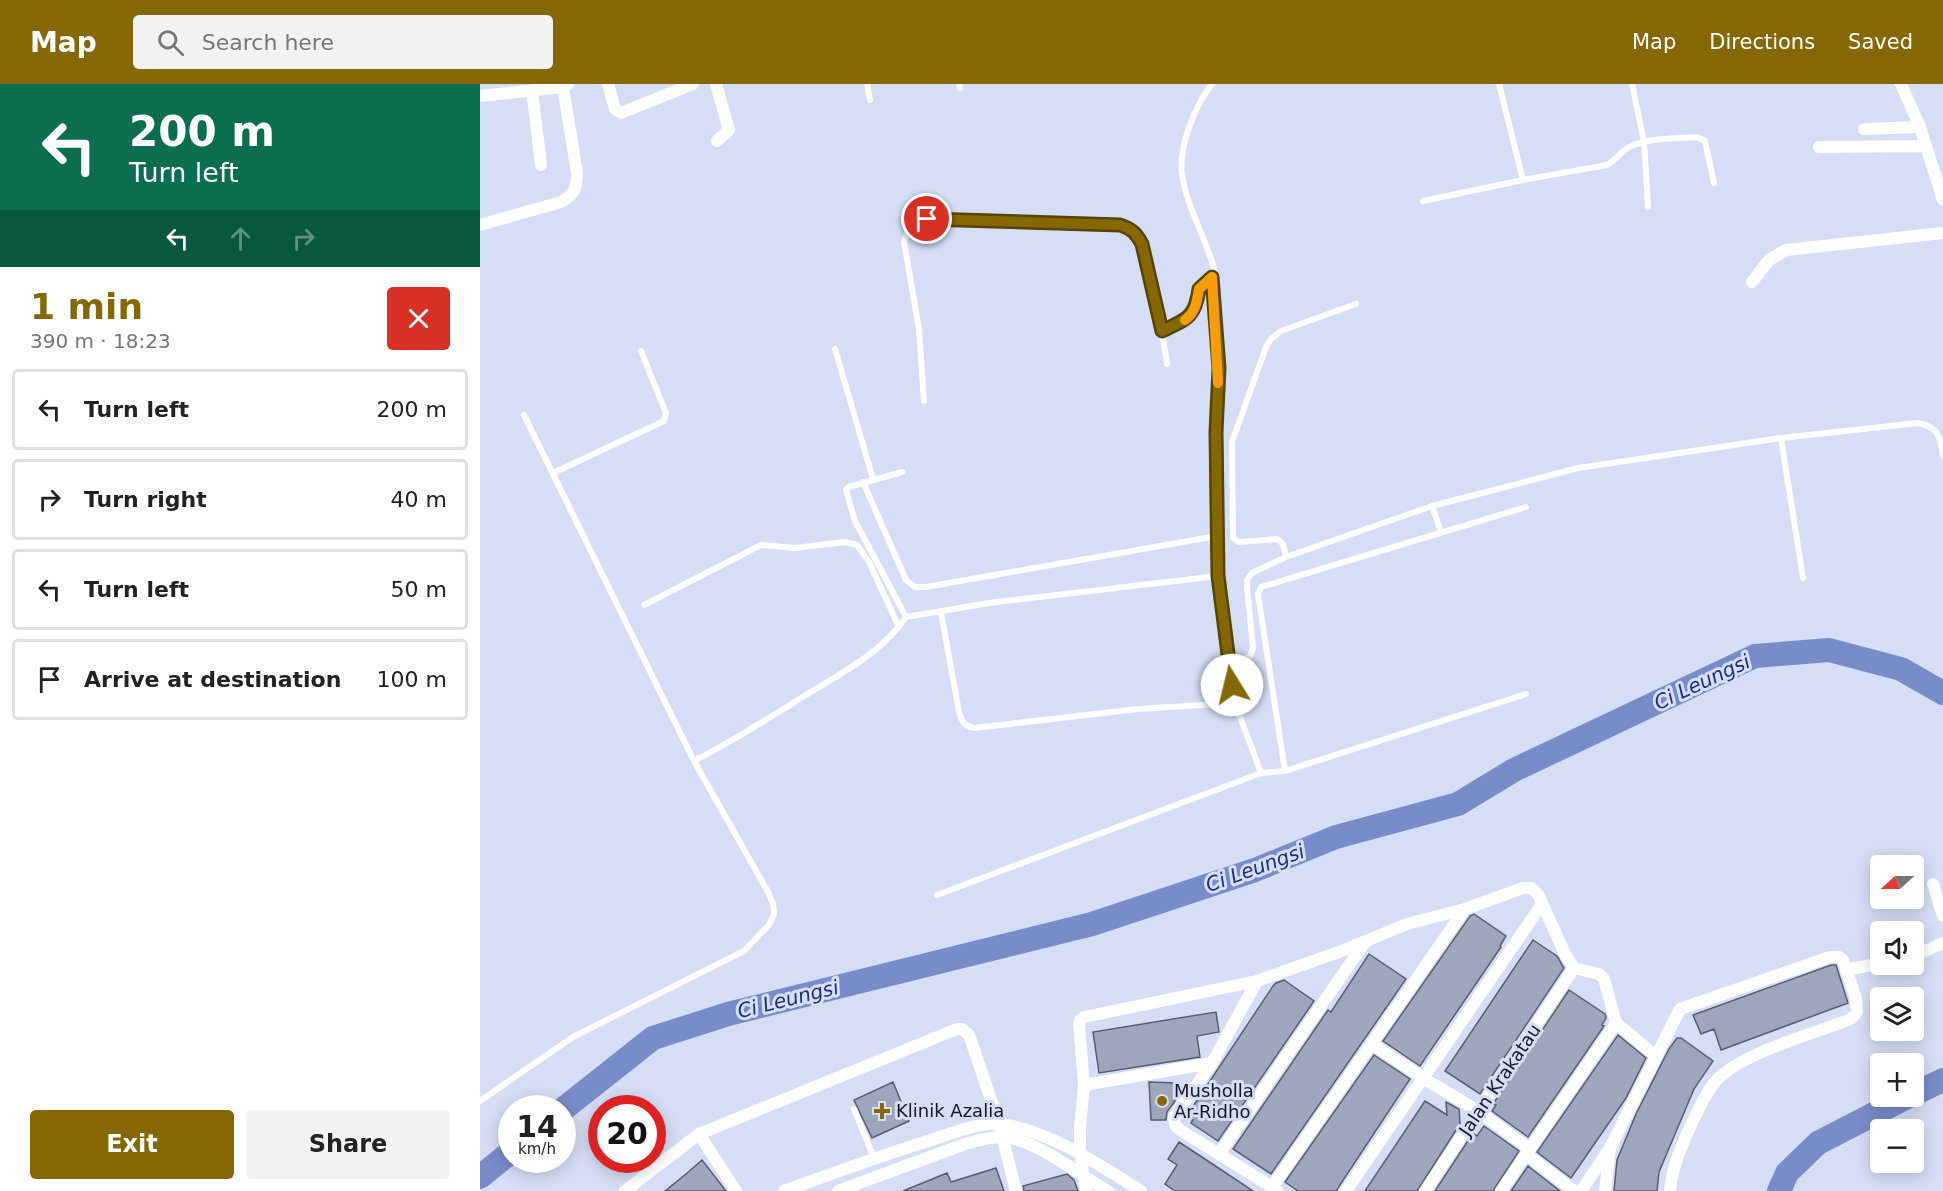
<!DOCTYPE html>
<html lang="en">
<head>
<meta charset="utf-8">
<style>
	:root { --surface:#fff; --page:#f2f2f2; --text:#222; --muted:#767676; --line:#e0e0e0; --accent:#856801 }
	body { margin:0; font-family:"DejaVu Sans",sans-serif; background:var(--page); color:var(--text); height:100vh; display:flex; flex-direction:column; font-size:22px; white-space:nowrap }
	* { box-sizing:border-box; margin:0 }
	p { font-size:20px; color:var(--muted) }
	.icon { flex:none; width:33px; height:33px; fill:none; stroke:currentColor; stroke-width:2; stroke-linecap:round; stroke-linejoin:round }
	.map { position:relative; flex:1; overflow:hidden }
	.panel { display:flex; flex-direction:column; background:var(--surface); width:480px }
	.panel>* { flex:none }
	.banner { background:#0b6e4f; color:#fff; overflow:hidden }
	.needle { width:39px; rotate:249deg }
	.tools { position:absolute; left:1390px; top:771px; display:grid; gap:12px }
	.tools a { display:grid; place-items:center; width:54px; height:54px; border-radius:6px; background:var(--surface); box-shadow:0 3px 15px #0003; font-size:30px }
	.speed { position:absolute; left:18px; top:1011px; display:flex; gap:12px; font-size:30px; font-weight:700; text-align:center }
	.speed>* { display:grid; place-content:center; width:78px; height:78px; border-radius:50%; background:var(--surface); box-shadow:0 3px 15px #0003; line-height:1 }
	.speed small { font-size:15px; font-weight:400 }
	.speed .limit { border:9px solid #d22; background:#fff; color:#111 }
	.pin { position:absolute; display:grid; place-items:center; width:51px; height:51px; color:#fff; margin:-26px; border:3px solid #fff; border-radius:50%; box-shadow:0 2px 6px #0007 }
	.me { position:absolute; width:66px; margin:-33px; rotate:351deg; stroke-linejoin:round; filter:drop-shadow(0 0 4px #0008) }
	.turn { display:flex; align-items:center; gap:21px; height:126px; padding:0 30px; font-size:27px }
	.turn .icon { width:78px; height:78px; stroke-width:2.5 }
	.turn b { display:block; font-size:42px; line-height:51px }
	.lanes { display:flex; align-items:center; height:57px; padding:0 30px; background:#0003; justify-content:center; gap:30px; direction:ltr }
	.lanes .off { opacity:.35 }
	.round { display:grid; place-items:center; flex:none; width:63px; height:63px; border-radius:6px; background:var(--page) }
	.headline { display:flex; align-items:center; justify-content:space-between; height:102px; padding:0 30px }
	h1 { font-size:36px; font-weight:700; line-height:45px; color:var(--accent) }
	.action { display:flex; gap:12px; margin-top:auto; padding:12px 30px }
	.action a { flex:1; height:69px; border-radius:6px; background:var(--accent); color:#fff; font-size:24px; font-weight:700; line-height:69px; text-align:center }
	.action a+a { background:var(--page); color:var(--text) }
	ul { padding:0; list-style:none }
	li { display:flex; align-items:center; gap:18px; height:81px; margin:0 12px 9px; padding:0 18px; border:3px solid var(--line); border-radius:6px }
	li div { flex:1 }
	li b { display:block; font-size:22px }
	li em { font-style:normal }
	header { display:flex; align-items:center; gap:36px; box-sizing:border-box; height:84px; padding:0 30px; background:var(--accent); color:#fff }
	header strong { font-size:28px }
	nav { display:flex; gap:33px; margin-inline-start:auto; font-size:21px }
	.search { width:420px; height:54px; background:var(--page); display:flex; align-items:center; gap:15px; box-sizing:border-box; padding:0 21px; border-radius:6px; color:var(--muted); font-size:22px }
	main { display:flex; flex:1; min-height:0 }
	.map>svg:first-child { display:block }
</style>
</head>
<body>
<header>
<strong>Map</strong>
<div class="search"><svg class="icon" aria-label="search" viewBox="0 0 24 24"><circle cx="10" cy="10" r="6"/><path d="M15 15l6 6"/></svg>Search here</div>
<nav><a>Map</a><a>Directions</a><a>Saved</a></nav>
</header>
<main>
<section class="panel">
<div class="banner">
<div class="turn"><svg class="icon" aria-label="left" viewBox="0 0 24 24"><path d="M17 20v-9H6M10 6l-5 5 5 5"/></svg><div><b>200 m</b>Turn left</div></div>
<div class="lanes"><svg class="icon" aria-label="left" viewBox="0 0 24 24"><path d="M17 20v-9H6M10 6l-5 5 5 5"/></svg><svg class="icon off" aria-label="ahead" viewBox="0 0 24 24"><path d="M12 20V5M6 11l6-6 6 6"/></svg><svg class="icon off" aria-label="right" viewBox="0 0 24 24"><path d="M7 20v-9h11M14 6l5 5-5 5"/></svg></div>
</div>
<div class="headline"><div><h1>1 min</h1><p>390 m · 18:23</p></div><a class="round" style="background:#d93025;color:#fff"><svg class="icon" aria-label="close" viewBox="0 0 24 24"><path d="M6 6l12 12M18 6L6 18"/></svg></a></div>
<ul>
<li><svg class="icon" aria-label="left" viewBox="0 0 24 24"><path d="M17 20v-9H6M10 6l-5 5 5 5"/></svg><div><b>Turn left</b></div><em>200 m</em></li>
<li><svg class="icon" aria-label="right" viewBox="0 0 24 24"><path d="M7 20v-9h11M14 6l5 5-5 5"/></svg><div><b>Turn right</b></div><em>40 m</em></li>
<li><svg class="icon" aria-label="left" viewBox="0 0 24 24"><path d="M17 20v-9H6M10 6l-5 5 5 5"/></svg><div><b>Turn left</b></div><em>50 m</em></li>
<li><svg class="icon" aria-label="arrive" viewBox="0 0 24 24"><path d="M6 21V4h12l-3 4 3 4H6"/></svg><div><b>Arrive at destination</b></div><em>100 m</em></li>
</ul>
<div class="action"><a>Exit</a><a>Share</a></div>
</section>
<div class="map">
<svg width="1463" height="1107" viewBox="0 0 1463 1107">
	<rect width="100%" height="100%" fill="#d5def6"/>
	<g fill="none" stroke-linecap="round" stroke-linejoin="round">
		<path stroke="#788cc9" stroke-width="24" d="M 1434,1010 L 1463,996
			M 82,1026 L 173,954 L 248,930 L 612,840 L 775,786 L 856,753 L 978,720 L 1034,686 L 1275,572 L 1349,566 L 1421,585 L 1463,609
			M 0,1093 L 32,1067
			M 1299,1107 L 1307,1089 L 1338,1059 L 1429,1012"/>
	</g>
	<path fill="#9ea6bc" stroke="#575e72" stroke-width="1.5" d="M 994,830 L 1026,852 L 1020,862 L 1021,863 L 940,982 L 903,957 L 990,832 Z
		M 1053,856 L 1077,872 L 1084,884 L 1000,1010 L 965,987 Z
		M 889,870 L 926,895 L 791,1090 L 753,1065 L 848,926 L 851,928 Z
		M 1351,881 L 1356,881 L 1368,919 L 1241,966 L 1234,945 L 1221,950 L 1213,931 Z
		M 804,896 L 834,917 L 738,1057 L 711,1039 L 713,1036 L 704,1036 L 793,902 L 796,899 Z
		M 1089,906 L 1125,930 L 1126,934 L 1122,941 L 1124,942 L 1048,1053 L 1012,1027 L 1016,1021 L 1013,1020 Z
		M 736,928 L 739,948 L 717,952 L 720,973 L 619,989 L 613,948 Z
		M 1138,951 L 1166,974 L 1146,1014 L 1091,1094 L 1057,1068 Z
		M 1197,954 L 1201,954 L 1233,977 L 1214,1005 L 1179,1088 L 1177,1107 L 1134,1107 L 1137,1076 L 1156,1030 L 1189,965 Z
		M 894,971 L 930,995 L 856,1107 L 818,1107 L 805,1098 Z
		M 413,998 L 429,1037 L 392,1054 L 374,1016 Z
		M 669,998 L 697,999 L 695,1017 L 687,1028 L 686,1036 L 671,1036 Z
		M 945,1017 L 967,1031 L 966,1018 L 979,1025 L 980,1040 L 937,1107 L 885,1107 Z
		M 1004,1042 L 1039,1067 L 1013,1107 L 955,1107 L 993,1049 L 997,1052 Z
		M 699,1058 L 737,1083 L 773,1107 L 695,1107 L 685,1100 L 697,1081 L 688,1075 Z
		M 222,1076 L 246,1107 L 185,1107 L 206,1090 Z
		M 1048,1082 L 1080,1107 L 1031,1107 Z
		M 516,1084 L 524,1107 L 423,1107 L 467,1089 L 471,1098 Z
		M 587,1090 L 594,1096 L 598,1107 L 544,1107 L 543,1102 Z"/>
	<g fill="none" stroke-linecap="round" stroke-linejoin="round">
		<path stroke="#fff" stroke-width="6" d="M 387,0 L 390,16
			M 479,0 L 480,4
			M 1019,0 L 1043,96 L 1127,81 C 1136,76 1141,67 1149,63 C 1169,53 1196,55 1217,53 L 1225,57 L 1234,99
			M 1152,0 L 1164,58 L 1168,123
			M 943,117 L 1043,96
			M 355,265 L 393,395
			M 687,280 L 682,247 C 707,235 715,234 719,205 L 732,193
			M 444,317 L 439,245 L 424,158 C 428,143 433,139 447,135 L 640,141 C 652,146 656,149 662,160 L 682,247
			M 44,331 L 214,677
			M 1301,354 L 1323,494
			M 422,388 L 369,403 L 366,406 L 375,437 L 426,533
			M 73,389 L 184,337 L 186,329 L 161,267
			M 383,398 L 426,496 L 435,503 L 446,503 L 737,452
			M 952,422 L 961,448
			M 806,473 L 803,460 L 797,455 L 759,458 L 753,454 L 752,358 L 786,263 L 791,255 L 801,247 L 876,220
			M 164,521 L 281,461 L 315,464 L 365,458 L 377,461 L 389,478 L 419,543
			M 461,528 L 479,628 C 482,638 484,641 494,644 L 658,625 L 755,619
			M 749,583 L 770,572 L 773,564 L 767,503 L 767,496 L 772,489 L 806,473 L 952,422 L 1098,384 L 1301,354 L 1438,339 C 1459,343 1460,353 1463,372
			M 805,687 L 778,510 L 781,503 L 1046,423
			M 781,689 L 805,687 L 1046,610
			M 457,811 L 781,689 L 755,619 L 742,531 L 737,452 L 736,347 L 739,284 L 732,193 L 734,184 C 725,153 707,123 702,91 C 698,64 715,21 732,0
			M 0,1017 L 93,953 L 264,867 L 289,841 L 294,830 L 293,820 L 288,808 L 214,677 C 251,658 286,636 321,614 C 358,591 401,570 426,533 L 509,519 L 738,492
			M 374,1025 L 394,1074"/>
		<path stroke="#fff" stroke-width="12" d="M 128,0 L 135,25 L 141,29 L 213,0
			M 236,0 L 249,46 L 237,57
			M 1421,0 L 1440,43 L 1463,116
			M 52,6 L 61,81
			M 0,12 L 83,3 L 88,0
			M 1384,45 L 1440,43
			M 1339,63 L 1445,62
			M 0,141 L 81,118 C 94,111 97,104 97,89 L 83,3
			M 1272,198 L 1289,176 L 1306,166 L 1463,149
			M 1453,800 L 1463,832
			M 1434,872 L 1463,859
			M 1366,886 L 1401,879
			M 777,897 L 732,979 L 694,1033 L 695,1041 L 700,1046 L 797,1106
			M 892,960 L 943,994 L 998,1027 L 1050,1065
			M 604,1001 L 732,979
			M 219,1050 L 477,945 L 482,945 L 489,951 L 519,1039 L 536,1107
			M 739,1070 L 885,858
			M 1046,1070 L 1094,1107
			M 792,1103 L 985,825
			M 145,1107 L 219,1050 L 256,1107
			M 304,1107 C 353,1089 401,1072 451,1056 C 470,1050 502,1037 522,1040 C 574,1049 618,1080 661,1107
			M 358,1107 L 485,1060 C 496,1057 509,1053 521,1053 C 552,1053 600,1091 628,1107
			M 606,1107 L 600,1069 L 600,1043 L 604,1001 L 599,941 L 600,936 L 604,933 L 777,897 L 859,868 L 927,840 L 985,825 L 1043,804 L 1051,804 L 1058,810 L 1085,870 L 1094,884 L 1119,890 L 1124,895 L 1136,939 L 1176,972
			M 866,1107 L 1062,820
			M 945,1107 L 1094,884
			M 1021,1107 L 1136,939
			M 1101,1107 L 1128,1067
			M 1125,1107 L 1130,1064 L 1200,925 L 1350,873 L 1359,873 L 1363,876 L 1376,914 L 1377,928 L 1372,934 L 1366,937 C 1330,951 1261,969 1236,997 C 1225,1009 1218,1027 1211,1041 C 1201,1063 1192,1083 1190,1107"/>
	</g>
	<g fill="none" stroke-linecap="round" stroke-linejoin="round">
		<g stroke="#564401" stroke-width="15">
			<path id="route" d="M 447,135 L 640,141 C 652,145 656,149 662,160 L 682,247 C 707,235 715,234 719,205 L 732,193 L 739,284 L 736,348 L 738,492 L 752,601"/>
		</g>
		<use href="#route" stroke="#856801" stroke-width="10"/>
		<path stroke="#f59e0b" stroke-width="10" d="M 705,236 C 716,228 717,217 719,205 L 732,193 L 738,299"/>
	</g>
	<g fill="#856801" stroke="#d5def6" stroke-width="2">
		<circle cx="682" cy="1017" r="6"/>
		<path d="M399 1018h6v6h6v6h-6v6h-6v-6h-6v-6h6z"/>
	</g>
	<g text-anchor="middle" stroke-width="6" stroke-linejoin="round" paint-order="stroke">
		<g font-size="18" fill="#161921" stroke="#d5def6">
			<text transform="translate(1020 996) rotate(-56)" y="6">Jalan Krakatau</text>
		</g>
		<g font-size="18" fill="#161921" stroke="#d5def6" text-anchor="start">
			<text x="694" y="1013">Musholla<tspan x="694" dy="21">Ar-Ridho</tspan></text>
			<text x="416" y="1033">Klinik Azalia</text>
		</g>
		<g font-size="20" font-style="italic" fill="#203078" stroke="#d5def6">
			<text transform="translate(1222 598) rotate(-25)" y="7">Ci Leungsi</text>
			<text transform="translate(775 784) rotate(-20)" y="7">Ci Leungsi</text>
			<text transform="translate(308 915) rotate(-14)" y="7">Ci Leungsi</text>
		</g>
	</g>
</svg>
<div class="tools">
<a><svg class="needle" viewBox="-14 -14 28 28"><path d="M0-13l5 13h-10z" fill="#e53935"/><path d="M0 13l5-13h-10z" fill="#767676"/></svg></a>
<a><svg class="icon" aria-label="sound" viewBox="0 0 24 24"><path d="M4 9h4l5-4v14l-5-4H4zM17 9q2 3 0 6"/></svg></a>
<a><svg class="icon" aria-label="layers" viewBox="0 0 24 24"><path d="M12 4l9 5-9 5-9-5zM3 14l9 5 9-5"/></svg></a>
<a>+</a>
<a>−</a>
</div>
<div class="speed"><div>14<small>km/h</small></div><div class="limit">20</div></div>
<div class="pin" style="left:447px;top:135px;background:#d93025"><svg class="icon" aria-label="arrive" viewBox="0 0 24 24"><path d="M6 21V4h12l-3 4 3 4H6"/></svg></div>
<svg class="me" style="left:752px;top:601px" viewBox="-20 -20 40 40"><circle r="19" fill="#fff"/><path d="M0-13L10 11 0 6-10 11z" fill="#856801"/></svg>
</div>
</main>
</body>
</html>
